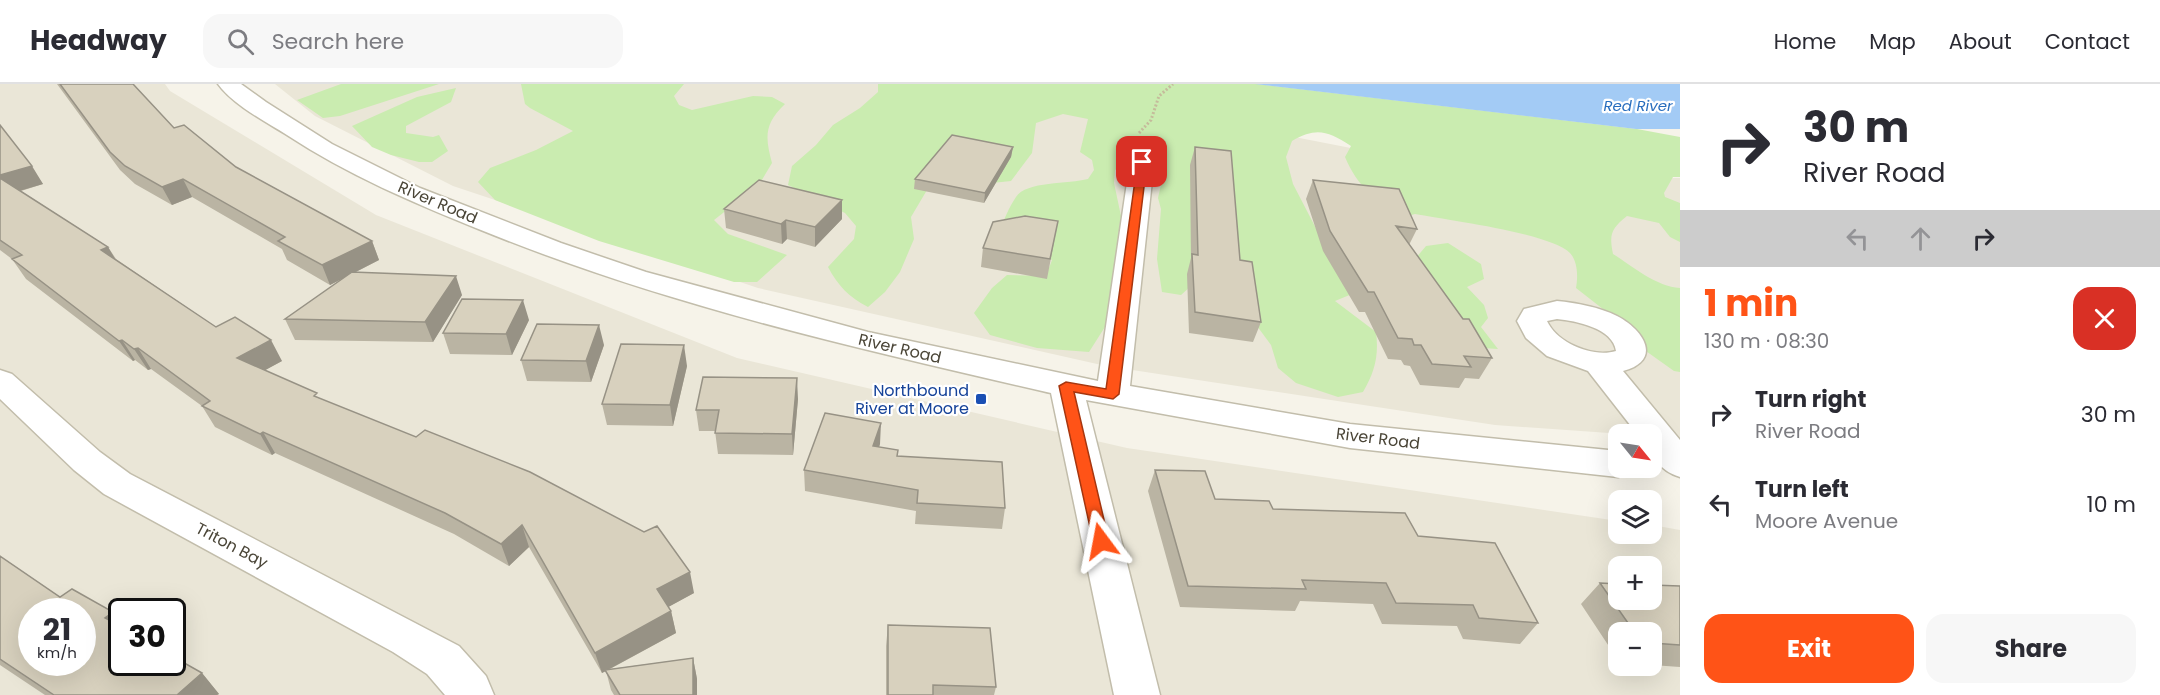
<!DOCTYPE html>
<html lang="en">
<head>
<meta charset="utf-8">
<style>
	:root { --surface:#fff; --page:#f7f7f7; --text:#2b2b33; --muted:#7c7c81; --line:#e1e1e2; --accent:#ff5317 }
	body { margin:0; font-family:Poppins,sans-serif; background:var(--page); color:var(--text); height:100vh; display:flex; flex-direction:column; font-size:22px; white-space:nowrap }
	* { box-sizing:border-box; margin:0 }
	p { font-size:20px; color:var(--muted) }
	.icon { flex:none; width:33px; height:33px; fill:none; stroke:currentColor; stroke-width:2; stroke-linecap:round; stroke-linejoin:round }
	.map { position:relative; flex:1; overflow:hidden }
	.side { display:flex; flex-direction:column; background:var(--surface); width:480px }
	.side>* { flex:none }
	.banner { background:#fff; color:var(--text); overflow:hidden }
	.needle { width:39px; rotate:120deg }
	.tools { position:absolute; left:1608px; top:340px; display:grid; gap:12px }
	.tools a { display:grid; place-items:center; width:54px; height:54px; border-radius:12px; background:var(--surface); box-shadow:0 6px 24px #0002; font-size:30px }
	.speed { position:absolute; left:18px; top:514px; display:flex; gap:12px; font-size:30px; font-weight:700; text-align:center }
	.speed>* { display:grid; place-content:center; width:78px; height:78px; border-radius:50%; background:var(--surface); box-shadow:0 6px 24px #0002; line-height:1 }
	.speed small { font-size:15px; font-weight:400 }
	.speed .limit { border:3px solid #111; border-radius:9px; background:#fff; color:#111 }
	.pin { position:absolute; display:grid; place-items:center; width:51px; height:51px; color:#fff; margin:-26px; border-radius:12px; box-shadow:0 3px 9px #0006 }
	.me { position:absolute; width:66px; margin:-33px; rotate:347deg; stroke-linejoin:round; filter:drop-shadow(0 0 4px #0008) }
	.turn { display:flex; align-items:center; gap:21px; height:126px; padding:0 24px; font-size:27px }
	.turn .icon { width:78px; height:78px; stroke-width:2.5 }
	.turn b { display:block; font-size:42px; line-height:51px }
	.lanes { display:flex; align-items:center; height:57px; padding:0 24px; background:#0003; justify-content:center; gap:30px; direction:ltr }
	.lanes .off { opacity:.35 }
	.round { display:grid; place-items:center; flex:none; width:63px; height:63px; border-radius:18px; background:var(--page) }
	.summary { display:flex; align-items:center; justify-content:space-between; height:102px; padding:0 24px }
	h1 { font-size:36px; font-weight:700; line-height:45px; color:var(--accent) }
	.action { display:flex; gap:12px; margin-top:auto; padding:12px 24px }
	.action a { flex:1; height:69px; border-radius:18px; background:var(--accent); color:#fff; font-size:24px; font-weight:700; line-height:69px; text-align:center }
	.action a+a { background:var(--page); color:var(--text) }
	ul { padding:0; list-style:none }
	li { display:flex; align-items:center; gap:18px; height:90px; padding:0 24px }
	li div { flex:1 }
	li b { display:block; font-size:22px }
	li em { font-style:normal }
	header { display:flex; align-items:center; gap:36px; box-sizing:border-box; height:84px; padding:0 30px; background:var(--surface); border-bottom:2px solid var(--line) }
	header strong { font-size:28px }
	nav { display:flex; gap:33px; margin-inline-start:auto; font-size:21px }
	.search { width:420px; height:54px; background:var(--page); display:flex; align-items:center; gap:15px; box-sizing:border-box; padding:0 21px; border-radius:18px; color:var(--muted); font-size:22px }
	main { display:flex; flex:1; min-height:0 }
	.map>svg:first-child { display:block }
</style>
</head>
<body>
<header>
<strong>Headway</strong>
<div class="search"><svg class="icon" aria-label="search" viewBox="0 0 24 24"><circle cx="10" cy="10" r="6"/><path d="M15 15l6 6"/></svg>Search here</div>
<nav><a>Home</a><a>Map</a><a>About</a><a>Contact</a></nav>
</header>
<main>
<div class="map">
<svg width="1680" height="611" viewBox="0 0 1680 611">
	<rect width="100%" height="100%" fill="#f6f3e9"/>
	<path fill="#eae6d7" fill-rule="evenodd" d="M 0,0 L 165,0 L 170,7 L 376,131 L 737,274 L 1127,364 L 1618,437 L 1618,450 L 1652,450 L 1652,441 L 1680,446 L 1680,611 L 0,611 ZM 1618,483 L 1652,483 L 1652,516 L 1618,516 ZM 32,528 L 82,528 L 82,579 L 32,579 ZM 122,528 L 172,528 L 172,579 L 122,579 ZM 1618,549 L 1652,549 L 1652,582 L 1618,582 Z
		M 275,0 L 1022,0 L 1510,95 L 1680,94 L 1680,354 L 1495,341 L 1106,282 L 758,204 L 453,102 L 315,32 Z"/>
	<path fill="#caecb0" d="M 341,0 L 439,0 L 340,32 L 323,34 L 297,16 Z
		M 521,0 L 684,0 L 674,12 L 679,21 L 692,26 L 753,12 L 772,13 L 785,20 C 764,40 765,53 772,79 L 753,111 L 737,118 L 714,136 L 728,150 L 787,171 L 757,198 L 734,198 L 599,157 L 495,116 L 478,98 L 490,84 L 536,66 L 573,47 L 530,24 L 525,20 Z
		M 878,0 L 1257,0 L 1637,45 L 1680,53 L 1680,93 L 1673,93 L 1664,109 L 1665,113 L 1680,119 L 1680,158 L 1670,153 L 1659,139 L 1627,132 C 1611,145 1609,150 1613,170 C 1632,182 1657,203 1680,204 L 1680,288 L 1674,287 L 1636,260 L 1608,229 L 1576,204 C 1578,193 1578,178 1570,169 C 1550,149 1447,136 1415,130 L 1404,133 C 1377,119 1357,102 1345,73 L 1351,62 C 1327,47 1317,43 1292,57 L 1286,73 L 1293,100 L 1321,154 L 1410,181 L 1426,162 L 1448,159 L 1481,180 L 1484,195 L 1467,203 L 1484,221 L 1488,234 L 1481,243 L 1498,265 L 1483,264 L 1352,210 L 1335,217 L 1376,248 C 1379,271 1375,288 1363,308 L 1338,313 L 1296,299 L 1278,284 L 1271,261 L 1257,242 L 1192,201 L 1181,211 L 1162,208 L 1157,175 L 1161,125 L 1158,114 L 1165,83 C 1144,67 1136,75 1115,86 L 1114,99 L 1121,132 L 1114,181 L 1118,192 L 1110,235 L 1089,268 L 1037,264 L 990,251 L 974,229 L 992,204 L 1007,191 L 1046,192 L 1052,176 L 1024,163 L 999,148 C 1004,136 1009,123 1016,113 C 1026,97 1069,100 1088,95 L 1094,86 L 1092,76 L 1080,68 L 1088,35 L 1063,30 L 1036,39 L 1032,69 L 1011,97 L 927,106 L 911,133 L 914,155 L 900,188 L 885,208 L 868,223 C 849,213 838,202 828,183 L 854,155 L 856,142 L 845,129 L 788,101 L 792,82 L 816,61 L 833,41 L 860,24 L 878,8 Z
		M 456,4 L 451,18 L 406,42 L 406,49 L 433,53 L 439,51 L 448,67 L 432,78 L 419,78 L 391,71 L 372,63 L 352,42 L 417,13 Z"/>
	<path fill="#a3cbf5" d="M 1255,0 L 1680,0 L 1680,45 L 1636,45 Z"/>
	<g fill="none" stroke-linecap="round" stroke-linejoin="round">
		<g stroke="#c2bdab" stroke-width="3">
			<path id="minor" d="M 218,0 L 241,0 L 266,18 L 332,60 L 420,104 L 561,159 L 646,188 L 868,248 L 1098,297 L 1130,78 L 1134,73 L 1142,71 L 1150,73 L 1154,78 L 1130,302 L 1350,340 L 1618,367 L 1618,384 L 1634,384 L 1631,389 L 1618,393 L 1350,364 L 1086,316 L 1160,611 L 1114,611 L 1051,309 C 859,265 665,221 481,146 C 414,119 348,91 287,51 C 266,38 232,20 218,0 Z
				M 1557,217 C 1577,219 1599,223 1617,232 C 1644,246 1663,276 1623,287 L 1680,356 L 1680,393 C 1658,386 1652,373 1652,351 L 1638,351 L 1588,287 L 1547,272 L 1526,254 L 1517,237 L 1524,225 ZM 1557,235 C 1576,237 1613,244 1616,267 C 1593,274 1557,259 1547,237 Z
				M 0,286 L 12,290 L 100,368 L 130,390 L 459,562 L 486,592 L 494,611 L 445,611 L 427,590 L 393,568 L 104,410 L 74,386 L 0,315 Z"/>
		</g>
		<path stroke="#c5bb9b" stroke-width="3" stroke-dasharray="2 2" stroke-linecap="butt" d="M 1139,49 L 1151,36 L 1159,12 L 1173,0"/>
		<use href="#minor" fill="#fff" fill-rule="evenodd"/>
	</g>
	<path fill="#bab4a3" d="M 57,0 L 133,0 L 174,44 L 236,83 L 372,157 L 379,176 L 354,189 L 462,211 L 433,258 L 295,256 L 285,235 L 345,193 L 330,201 L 287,176 L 282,165 L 192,113 L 172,121 L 135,100 L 120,86 Z
		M 0,41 L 43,100 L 21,107 L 108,163 L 116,175 L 216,243 L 282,277 L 265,286 L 694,509 L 668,523 L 671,527 L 676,549 L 610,585 L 693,574 L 697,595 L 697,611 L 614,611 L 611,606 L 606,587 L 602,589 L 529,463 L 509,482 L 454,450 L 275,369 L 272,371 L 215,343 L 202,322 L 151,285 L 148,286 L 135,276 L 133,277 L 26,195 L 12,175 L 0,166 Z
		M 1013,63 L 1011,73 L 984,119 L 914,105 L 915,95 Z
		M 1195,63 L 1240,176 L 1261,238 L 1253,258 L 1189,249 L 1187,190 L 1191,174 L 1190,81 Z
		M 1313,96 L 1417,145 L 1409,161 L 1492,274 L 1479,295 L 1465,294 L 1459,304 L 1420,301 L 1410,282 L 1404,281 L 1401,276 L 1388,275 L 1365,228 L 1359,228 L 1323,167 L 1306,115 Z
		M 842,116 L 842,135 L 815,163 L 787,155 L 782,160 L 726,144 L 724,125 Z
		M 1058,137 L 1047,195 L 981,183 L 983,164 Z
		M 529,236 L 512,271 L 450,270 L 443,249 Z
		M 604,261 L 591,298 L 527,297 L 521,276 Z
		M 687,282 L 673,342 L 607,341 L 602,320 Z
		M 798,315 L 793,371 L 718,370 L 715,347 L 699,347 L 696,326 Z
		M 880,360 L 879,363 L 1005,424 L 1002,445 L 915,440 L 916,427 L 805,407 L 804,386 Z
		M 1155,386 L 1215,415 L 1418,452 L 1538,539 L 1520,560 L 1463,555 L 1457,542 L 1382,540 L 1373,520 L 1300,517 L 1295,527 L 1180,523 L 1148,407 Z
		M 0,472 L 60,513 L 113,528 L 122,538 L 122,579 L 202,589 L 219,610 L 217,611 L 45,611 L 0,581 Z
		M 1600,499 L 1680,502 L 1680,583 L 1652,581 L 1652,549 L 1618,549 L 1618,576 L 1581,520 Z
		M 888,541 L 996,603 L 994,611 L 886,611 L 886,562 Z"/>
	<path fill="#979285" d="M 1013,63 L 1011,73 L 984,119 L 985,109 Z
		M 32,82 L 43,100 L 9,110 L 0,96 L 0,91 Z
		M 183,95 L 192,113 L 172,121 L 162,103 Z
		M 842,116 L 842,135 L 815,163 L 815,143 Z
		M 786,136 L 787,155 L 782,160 L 781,140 Z
		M 372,157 L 379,176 L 330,201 L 322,181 Z
		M 108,163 L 120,183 L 101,166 Z
		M 456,192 L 462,211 L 433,258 L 425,238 Z
		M 523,216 L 529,236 L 512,271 L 506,250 Z
		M 599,241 L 604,261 L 591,298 L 586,277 Z
		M 122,256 L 135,276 L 133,277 L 119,257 Z
		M 271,256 L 282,277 L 249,295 L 237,274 Z
		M 684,261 L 687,282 L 673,342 L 670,321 Z
		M 138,264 L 151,285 L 148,286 L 134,265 Z
		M 797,294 L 798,315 L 793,371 L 792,350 Z
		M 881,339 L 880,360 L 872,383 L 873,362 Z
		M 263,348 L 275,369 L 272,371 L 260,350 Z
		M 522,441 L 529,463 L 509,482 L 501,460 Z
		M 690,488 L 694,509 L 661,527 L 657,505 Z
		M 671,527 L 676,549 L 602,589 L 595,569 Z
		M 113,528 L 122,538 L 122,552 L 105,534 Z
		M 693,574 L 697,595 L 697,611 L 693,611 Z
		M 202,589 L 219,610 L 217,611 L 177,611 Z"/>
	<path fill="#d8d1be" stroke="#979285" stroke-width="1.5" fill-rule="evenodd" d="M 60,0 L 133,0 L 174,44 L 184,41 L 236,83 L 372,157 L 322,181 L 278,157 L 285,153 L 183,95 L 162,103 L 125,82 L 110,68 Z
		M 0,41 L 32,82 L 0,91 Z
		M 952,51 L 1013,63 L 985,109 L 915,95 Z
		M 1195,63 L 1231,67 L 1240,176 L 1252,178 L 1261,238 L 1195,228 L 1192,170 L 1198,171 Z
		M 0,94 L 108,163 L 101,166 L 216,243 L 235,233 L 271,256 L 237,274 L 317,309 L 314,312 L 416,353 L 425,346 L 530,388 L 644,448 L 657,442 L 690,488 L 657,505 L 671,527 L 595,569 L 522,441 L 501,460 L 445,429 L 263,348 L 260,350 L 202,322 L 210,317 L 138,264 L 134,265 L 122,256 L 119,257 L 12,175 L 22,171 L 0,156 Z
		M 759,96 L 842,116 L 815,143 L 786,136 L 781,140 L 724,125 Z
		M 1313,96 L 1399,105 L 1417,145 L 1396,142 L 1463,235 L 1469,235 L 1492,274 L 1464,272 L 1471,283 L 1432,280 L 1421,261 L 1414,261 L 1412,255 L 1398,254 L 1374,208 L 1368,208 L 1330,147 Z
		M 1025,132 L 1058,137 L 1050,175 L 983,164 L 993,138 Z
		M 352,188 L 456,192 L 425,238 L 285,235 Z
		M 462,215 L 523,216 L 506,250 L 443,249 Z
		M 537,240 L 599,241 L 586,277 L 521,276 Z
		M 621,260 L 684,261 L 670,321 L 602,320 Z
		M 703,293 L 797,294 L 792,350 L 715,349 L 719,326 L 696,326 Z
		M 825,329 L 881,339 L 873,362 L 898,366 L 897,372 L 1002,378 L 1005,424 L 917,419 L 918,406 L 804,386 Z
		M 1155,386 L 1205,387 L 1215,415 L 1269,417 L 1273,425 L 1405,429 L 1418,452 L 1495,459 L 1538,539 L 1479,534 L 1473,521 L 1396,519 L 1386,499 L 1302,496 L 1306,505 L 1188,502 Z
		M 0,472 L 60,513 L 72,505 L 113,528 L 105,534 L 122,543 L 122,579 L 172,579 L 172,572 L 202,589 L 177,611 L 54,611 L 0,575 ZM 32,528 L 82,528 L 82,579 L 32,579 Z
		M 1600,499 L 1618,500 L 1618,516 L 1652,516 L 1652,501 L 1680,502 L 1680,561 L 1652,559 L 1652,549 L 1635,549 Z
		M 888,541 L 990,544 L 996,603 L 933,601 L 933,611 L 888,611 Z
		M 693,574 L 693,611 L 620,611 L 605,586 Z"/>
	<path fill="#ff5317" stroke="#a6360f" stroke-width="1.5" d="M 1138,75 L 1147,78 L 1119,310 L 1113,315 L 1074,308 L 1109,457 L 1107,461 L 1101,463 L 1096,461 L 1093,457 L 1059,302 L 1066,298 L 1106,305 Z"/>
	<rect fill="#1a4fb4" stroke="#fff" stroke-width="2" x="975" y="309" width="12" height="12" rx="3"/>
	<g text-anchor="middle" stroke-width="4.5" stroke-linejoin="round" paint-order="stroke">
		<g font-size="15" font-style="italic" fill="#286ebe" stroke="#fff">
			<text x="1638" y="27">Red River</text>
		</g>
		<g font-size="16" fill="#4a4537" stroke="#fff">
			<text transform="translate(438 118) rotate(23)" y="6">River Road</text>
			<text transform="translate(900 264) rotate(13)" y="6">River Road</text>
			<text transform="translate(1378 354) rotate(7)" y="6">River Road</text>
			<text transform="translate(232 461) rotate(28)" y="6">Triton Bay</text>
		</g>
		<g font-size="16" fill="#164399" stroke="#fff" text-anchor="end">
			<text x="969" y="312">Northbound<tspan x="969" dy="18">River at Moore</tspan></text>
		</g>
	</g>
</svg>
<div class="tools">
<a><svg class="needle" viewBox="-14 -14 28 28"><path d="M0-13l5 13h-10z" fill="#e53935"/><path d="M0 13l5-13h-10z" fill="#7c7c81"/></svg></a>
<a><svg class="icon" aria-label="layers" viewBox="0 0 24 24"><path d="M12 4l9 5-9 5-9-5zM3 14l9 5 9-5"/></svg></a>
<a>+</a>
<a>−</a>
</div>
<div class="speed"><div>21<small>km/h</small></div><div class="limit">30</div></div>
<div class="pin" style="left:1142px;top:78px;background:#d93025"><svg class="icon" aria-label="arrive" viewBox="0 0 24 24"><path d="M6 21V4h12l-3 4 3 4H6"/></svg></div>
<svg class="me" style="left:1101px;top:457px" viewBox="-20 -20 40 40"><path d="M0-17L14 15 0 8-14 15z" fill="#ff5317" stroke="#fff" stroke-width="4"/></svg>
</div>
<section class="side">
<div class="banner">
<div class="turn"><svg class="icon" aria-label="right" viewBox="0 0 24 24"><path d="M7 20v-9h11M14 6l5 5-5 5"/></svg><div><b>30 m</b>River Road</div></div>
<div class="lanes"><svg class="icon off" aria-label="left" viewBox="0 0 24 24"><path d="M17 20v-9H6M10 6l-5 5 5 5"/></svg><svg class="icon off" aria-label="ahead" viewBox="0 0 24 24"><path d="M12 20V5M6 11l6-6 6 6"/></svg><svg class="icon" aria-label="right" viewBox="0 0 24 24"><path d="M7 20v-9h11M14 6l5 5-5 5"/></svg></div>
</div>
<div class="summary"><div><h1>1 min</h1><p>130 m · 08:30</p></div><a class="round" style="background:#d93025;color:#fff"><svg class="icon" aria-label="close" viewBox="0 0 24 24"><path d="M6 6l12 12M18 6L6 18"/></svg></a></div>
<ul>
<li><svg class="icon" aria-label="right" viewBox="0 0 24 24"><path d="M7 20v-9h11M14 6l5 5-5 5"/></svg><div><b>Turn right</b><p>River Road</p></div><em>30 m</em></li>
<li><svg class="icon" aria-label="left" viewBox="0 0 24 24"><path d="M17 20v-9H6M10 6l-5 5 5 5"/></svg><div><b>Turn left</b><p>Moore Avenue</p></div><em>10 m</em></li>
</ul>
<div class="action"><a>Exit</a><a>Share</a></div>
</section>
</main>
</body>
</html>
